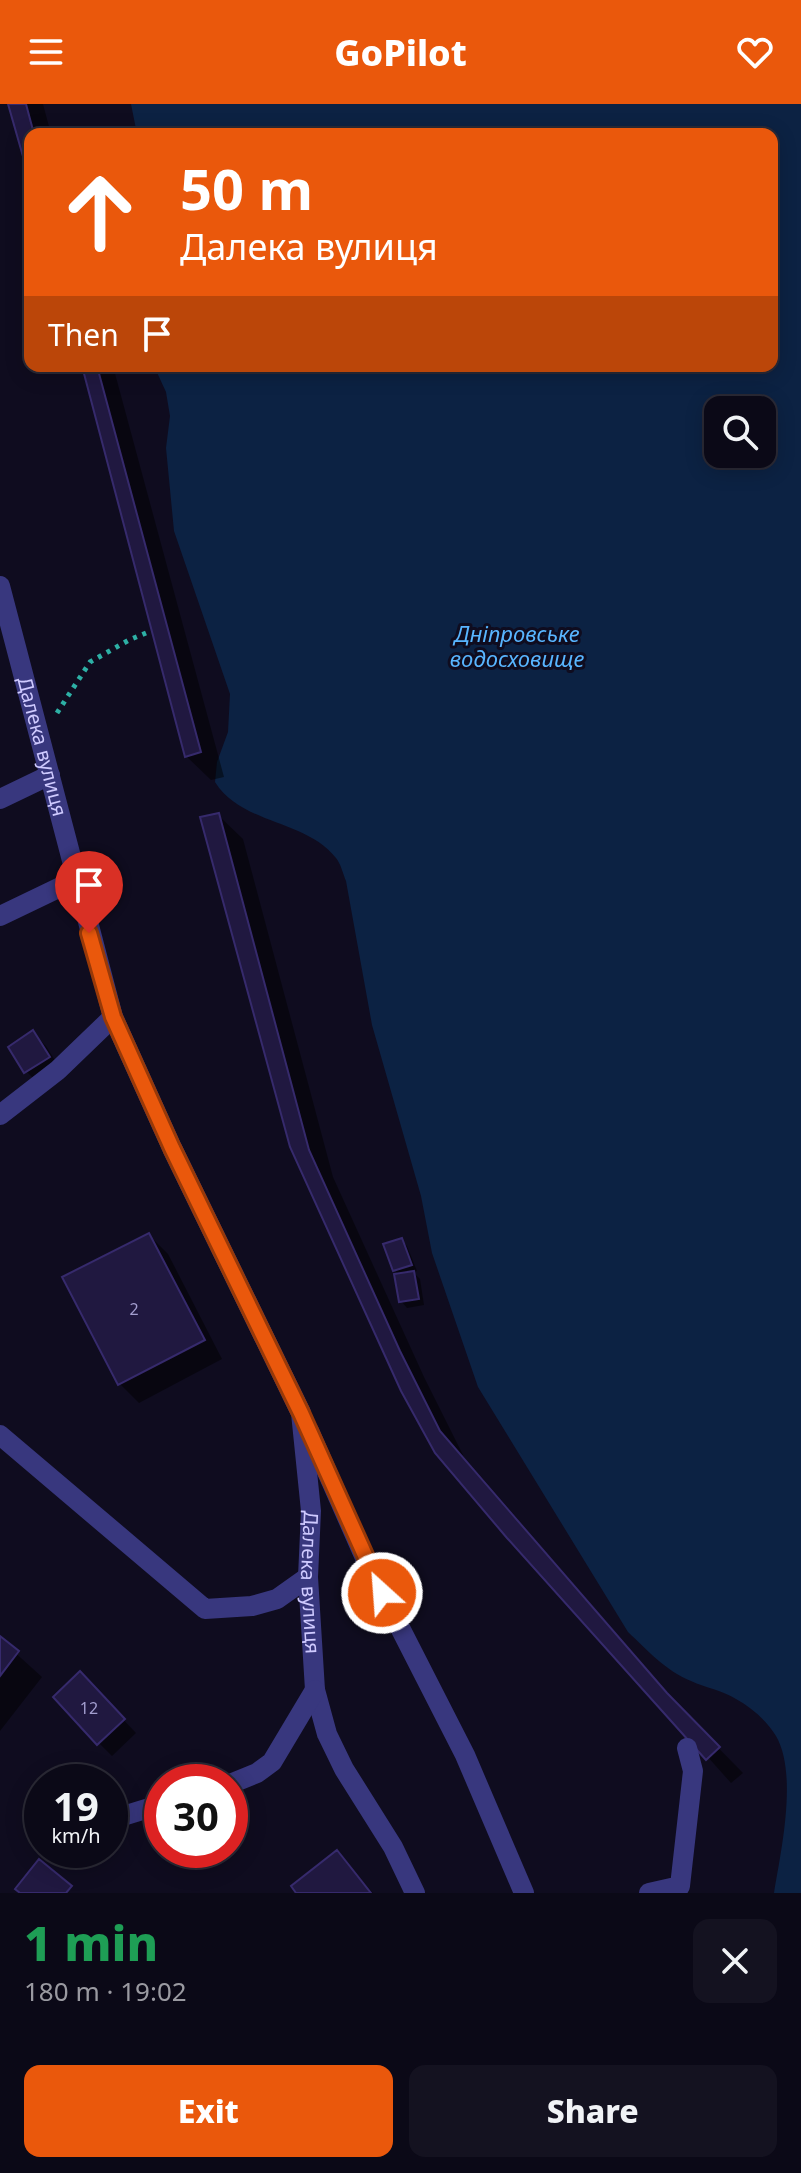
<!DOCTYPE html>
<html lang="en">
<head>
<meta charset="utf-8">
<style>
	:root { --surface:#0b0917; --page:#141220; --text:#f1f3f6; --muted:#9a9aa1; --line:#2b2a36; --accent:#ea580c }
	body { margin:0; font-family:"Noto Sans",sans-serif; background:var(--page); color:var(--text); height:100vh; display:flex; flex-direction:column; font-size:30px; white-space:nowrap }
	* { box-sizing:border-box; margin:0 }
	p { font-size:26px; color:var(--muted) }
	.icon { flex:none; width:44px; height:44px; fill:none; stroke:currentColor; stroke-width:2; stroke-linecap:round; stroke-linejoin:round }
	.map { position:relative; height:1789px; overflow:hidden }
	.panel { display:flex; flex-direction:column; background:var(--surface); flex:1 }
	.panel>* { flex:none }
	.top-card { position:absolute; left:24px; top:24px; width:754px; height:244px; border-radius:16px; box-shadow:0 4px 20px #0003,0 0 0 2px var(--line); background:#ea580c; color:#fff; overflow:hidden }
	.controls { position:absolute; left:704px; top:292px; display:grid; gap:16px }
	.controls a { display:grid; place-items:center; width:72px; height:72px; border-radius:16px; background:var(--surface); box-shadow:0 4px 20px #0003,0 0 0 2px var(--line); font-size:40px }
	.speed { position:absolute; left:24px; top:1660px; display:flex; gap:16px; font-size:40px; font-weight:700; text-align:center }
	.speed>* { display:grid; place-content:center; width:104px; height:104px; border-radius:50%; background:var(--surface); box-shadow:0 4px 20px #0003,0 0 0 2px var(--line); line-height:1 }
	.speed small { font-size:20px; font-weight:400 }
	.speed .limit { border:12px solid #d22; background:#fff; color:#111 }
	.pin { position:absolute; display:grid; place-items:center; width:68px; height:68px; color:#fff; margin:-82px -34px; border-radius:50% 50% 50% 0; rotate:-45deg; box-shadow:0 0 8px #0007 }
	.pin .icon { rotate:45deg }
	.me { position:absolute; width:88px; margin:-44px; rotate:334deg; stroke-linejoin:round; filter:drop-shadow(0 0 6px #0008) }
	.turn { display:flex; align-items:center; gap:28px; height:168px; padding:0 24px; font-size:36px }
	.turn .icon { width:104px; height:104px; stroke-width:2.5 }
	.turn b { display:block; font-size:56px; line-height:68px }
	.then { display:flex; align-items:center; height:76px; padding:0 24px; background:#0003; gap:16px; font-size:30px }
	.round { display:grid; place-items:center; flex:none; width:84px; height:84px; border-radius:16px; background:var(--page) }
	.head { display:flex; align-items:center; justify-content:space-between; height:136px; padding:0 24px }
	h1 { font-size:48px; font-weight:800; line-height:60px; color:#1e9e55 }
	.action { display:flex; gap:16px; margin-top:auto; padding:16px 24px }
	.action a { flex:1; height:92px; border-radius:16px; background:var(--accent); color:#fff; font-size:32px; font-weight:800; line-height:92px; text-align:center }
	.action a+a { background:var(--page); color:var(--text) }
	header { display:flex; justify-content:space-between; align-items:center; height:104px; padding:0 24px; background:var(--accent); color:#fff; font-size:36px; font-weight:800 }
	.map>svg:first-child { display:block }
</style>
</head>
<body>
<header><svg class="icon" aria-label="menu" viewBox="0 0 24 24"><path d="M4 6h16M4 12h16M4 18h16"/></svg>GoPilot<svg class="icon" aria-label="heart" viewBox="0 0 24 24"><path d="M12 20l-8-8c-3-5 5-10 8-4 3-6 11-1 8 4z"/></svg></header>
<div class="map">
<svg width="801" height="1789" viewBox="0 0 801 1789">
	<rect width="100%" height="100%" fill="#0f0c1f"/>
	<path fill="#0c2243" fill-rule="evenodd" d="M 131,0 L 801,0 L 801,1789 L 774,1789 C 781,1747 798,1670 776,1632 C 766,1616 752,1604 736,1595 C 722,1586 706,1584 691,1577 C 666,1567 647,1546 628,1528 L 478,1283 L 432,1149 L 421,1092 L 372,921 L 346,777 C 343,770 341,760 336,754 C 305,715 242,721 215,678 L 217,658 L 228,628 L 230,590 L 174,427 L 166,344 L 170,312 L 166,288 L 154,262 L 772,262 L 772,30 L 137,30 ZM 718,306 L 762,306 L 762,350 L 718,350 Z"/>
	<path fill="#0007" d="M 11,0 L 43,0 L 51,30 L 30,30 L 30,69 Z
		M 84,262 L 113,262 L 224,673 L 211,676 L 186,652 Z
		M 218,711 L 243,735 L 333,1073 L 424,1273 L 464,1353 L 691,1616 L 743,1669 L 731,1679 L 436,1348 L 292,1043 Z
		M 33,929 L 46,942 L 61,966 L 39,980 L 26,967 Z
		M 149,1131 L 168,1150 L 222,1255 L 139,1299 L 120,1280 Z
		M 401,1136 L 407,1142 L 417,1167 L 413,1168 L 420,1175 L 424,1201 L 407,1204 L 401,1197 L 399,1171 L 395,1166 Z
		M 0,1535 L 42,1573 L 0,1627 Z
		M 80,1570 L 136,1629 L 112,1652 L 99,1639 Z
		M 337,1749 L 373,1789 L 298,1789 Z"/>
	<path fill="#201840" stroke="#362a6c" stroke-width="2" d="M 8,0 L 26,0 L 34,30 L 30,30 L 30,77 Z
		M 82,262 L 97,262 L 201,648 L 185,653 Z
		M 219,709 L 309,1046 L 400,1247 L 440,1327 L 667,1589 L 720,1643 L 706,1656 L 507,1434 L 435,1349 L 401,1287 L 290,1043 L 200,713 Z
		M 33,926 L 50,953 L 24,969 L 8,943 Z
		M 149,1129 L 205,1236 L 118,1281 L 62,1173 Z
		M 402,1134 L 412,1161 L 393,1167 L 383,1140 Z
		M 414,1167 L 419,1195 L 399,1198 L 394,1170 Z
		M 0,1532 L 19,1547 L 0,1572 Z
		M 80,1567 L 125,1615 L 97,1641 L 53,1593 Z
		M 337,1746 L 371,1789 L 296,1789 L 291,1782 Z
		M 39,1755 L 72,1782 L 66,1789 L 20,1789 L 15,1785 Z"/>
	<g fill="none" stroke-linecap="round" stroke-linejoin="round">
		<path stroke="#2db0a5" stroke-width="5" stroke-dasharray="4 6" stroke-linecap="butt" d="M 57,609 L 90,558 L 129,536 L 146,529"/>
		<g stroke="#38377e" stroke-width="20">
			<path id="s1" d="M 0,482 L 113,913 L 172,1044 L 301,1309 L 311,1407 L 308,1473 L 315,1586 L 327,1630 L 344,1665 L 393,1743 L 415,1789"/>
			<path d="M 0,695 L 50,671"/>
			<path d="M 0,812 L 75,776"/>
			<path d="M 0,1011 L 58,966 L 113,913"/>
			<path d="M 309,1327 L 369,1463 L 465,1651 L 524,1789"/>
			<path d="M 0,1331 L 205,1505 L 252,1502 L 277,1495 L 308,1473"/>
			<path d="M 230,1680 L 257,1669 L 272,1658 L 315,1586"/>
			<path d="M 110,1716 L 162,1700"/>
			<path d="M 649,1789 L 680,1782 L 693,1667 L 687,1644"/>
		</g>
	</g>
	<g fill="none" stroke-linecap="round" stroke-linejoin="round">
		<g stroke="#983908" stroke-width="20">
			<path id="route" d="M 89,829 L 113,913 L 172,1044 L 301,1309 L 382,1489"/>
		</g>
		<use href="#route" stroke="#ea580c" stroke-width="14"/>
	</g>
	<g text-anchor="middle" stroke-width="6" stroke-linejoin="round" paint-order="stroke">
		<g font-size="16" fill="#a39ecf">
			<text x="134" y="1211">2</text>
			<text x="89" y="1610">12</text>
		</g>
		<g font-size="20" fill="#cfcaff" stroke="#0f0c1f">
			<text dy="7" stroke="none"><textPath href="#s1" startOffset="166">Далека вулиця</textPath></text>
			<text dy="7" stroke="none"><textPath href="#s1" startOffset="1054">Далека вулиця</textPath></text>
		</g>
		<g font-size="22" font-style="italic" fill="#58b5ff" stroke="#0f0c1f">
			<text x="517" y="538">Дніпровське<tspan x="517" dy="25">водосховище</tspan></text>
		</g>
	</g>
</svg>
<div class="controls">
<a><svg class="icon" aria-label="search" viewBox="0 0 24 24"><circle cx="10" cy="10" r="6"/><path d="M15 15l6 6"/></svg></a>
</div>
<div class="speed"><div>19<small>km/h</small></div><div class="limit">30</div></div>
<div class="pin" style="left:89px;top:829px;background:#d93025"><svg class="icon" aria-label="arrive" viewBox="0 0 24 24"><path d="M6 21V4h12l-3 4 3 4H6"/></svg></div>
<svg class="me" style="left:382px;top:1489px" viewBox="-20 -20 40 40"><circle r="17" fill="#ea580c" stroke="#fff" stroke-width="3"/><path d="M0-11L8 9 0 5-8 9z" fill="#fff"/></svg>
<div class="top-card">
<div class="turn"><svg class="icon" aria-label="ahead" viewBox="0 0 24 24"><path d="M12 20V5M6 11l6-6 6 6"/></svg><div><b>50 m</b>Далека вулиця</div></div>
<div class="then">Then<svg class="icon" aria-label="arrive" viewBox="0 0 24 24"><path d="M6 21V4h12l-3 4 3 4H6"/></svg></div>
</div>
</div>
<section class="panel">
<div class="head"><div><h1>1 min</h1><p>180 m · 19:02</p></div><a class="round"><svg class="icon" aria-label="close" viewBox="0 0 24 24"><path d="M6 6l12 12M18 6L6 18"/></svg></a></div>
<div class="action"><a>Exit</a><a>Share</a></div>
</section>
</body>
</html>
